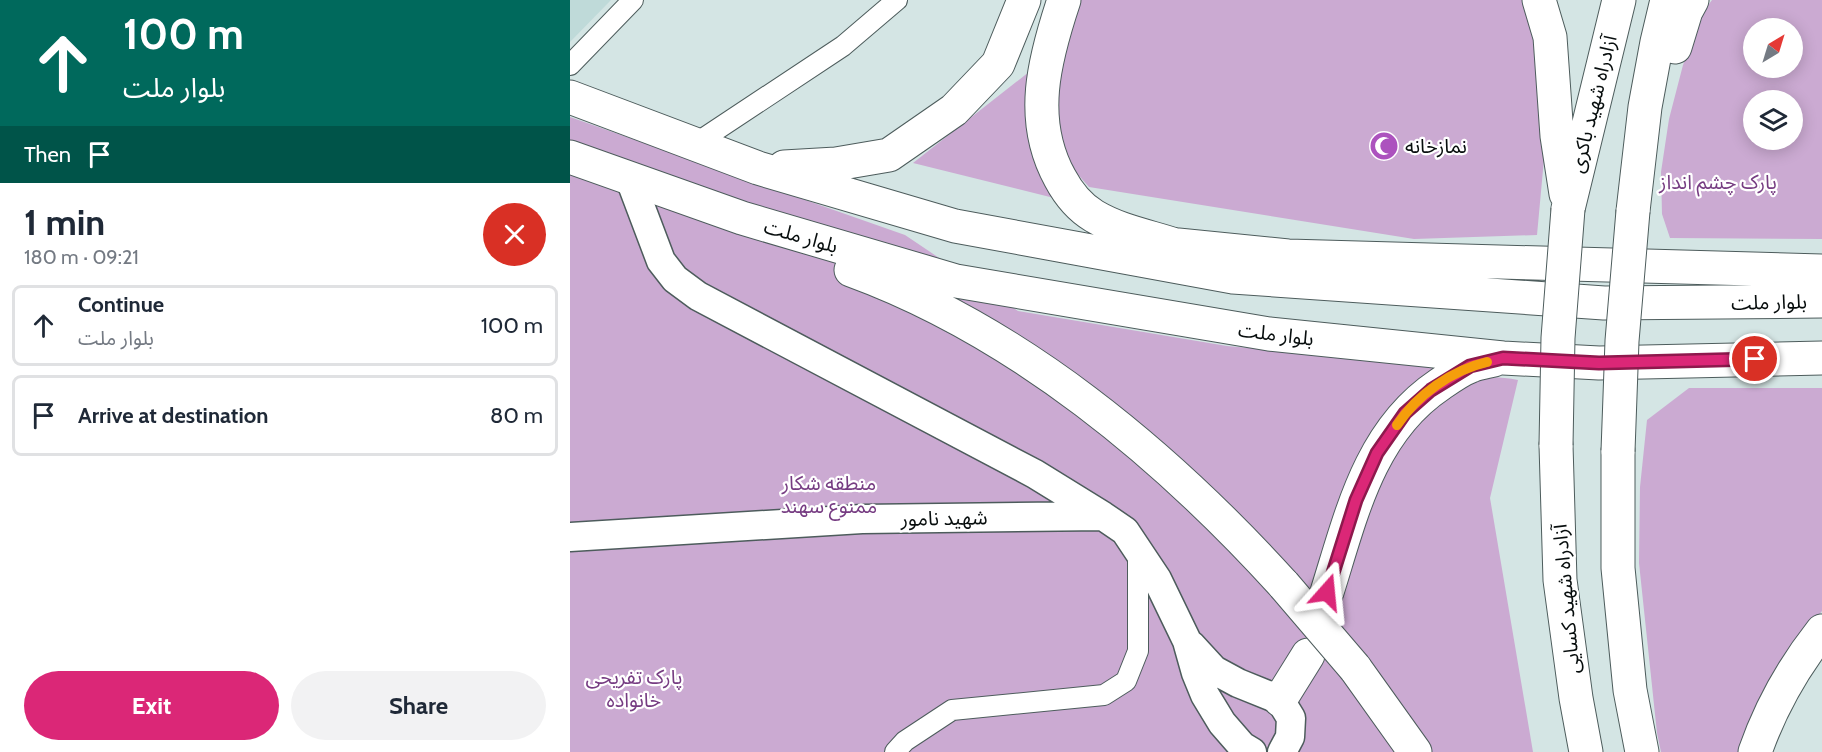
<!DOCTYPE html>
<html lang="en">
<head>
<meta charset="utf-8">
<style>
	:root { --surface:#fff; --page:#f2f2f3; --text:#1f2937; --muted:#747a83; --line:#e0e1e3; --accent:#db2777 }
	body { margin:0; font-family:Cabin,"Noto Sans Arabic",sans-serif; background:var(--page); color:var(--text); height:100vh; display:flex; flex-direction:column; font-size:22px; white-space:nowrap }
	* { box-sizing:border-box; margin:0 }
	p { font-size:20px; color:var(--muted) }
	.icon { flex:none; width:33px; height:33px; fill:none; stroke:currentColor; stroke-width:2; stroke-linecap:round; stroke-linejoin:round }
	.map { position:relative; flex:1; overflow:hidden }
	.panel { display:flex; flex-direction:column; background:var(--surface); width:570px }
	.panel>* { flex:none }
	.hud { background:#00695c; color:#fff; overflow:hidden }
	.needle { width:39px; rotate:38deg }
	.buttons { position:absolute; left:1173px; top:18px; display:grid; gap:12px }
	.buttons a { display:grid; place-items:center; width:60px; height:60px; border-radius:50%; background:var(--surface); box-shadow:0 3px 15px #0003; font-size:30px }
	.pin { position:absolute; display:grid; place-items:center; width:51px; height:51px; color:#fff; margin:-26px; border:3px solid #fff; border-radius:50%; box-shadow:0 2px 6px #0007 }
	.me { position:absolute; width:66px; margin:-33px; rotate:18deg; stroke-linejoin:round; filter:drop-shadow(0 0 4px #0008) }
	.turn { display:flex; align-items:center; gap:21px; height:126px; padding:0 24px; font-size:27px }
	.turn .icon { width:78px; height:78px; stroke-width:2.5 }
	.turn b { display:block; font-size:42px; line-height:51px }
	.then { display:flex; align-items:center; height:57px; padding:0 24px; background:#0003; gap:12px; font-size:22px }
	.round { display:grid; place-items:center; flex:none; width:63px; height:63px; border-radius:32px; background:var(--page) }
	.headline { display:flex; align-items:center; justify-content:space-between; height:102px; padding:0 24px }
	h1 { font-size:36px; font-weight:700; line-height:45px }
	.action { display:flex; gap:12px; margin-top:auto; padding:12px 24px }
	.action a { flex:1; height:69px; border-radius:36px; background:var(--accent); color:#fff; font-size:24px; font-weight:700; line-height:69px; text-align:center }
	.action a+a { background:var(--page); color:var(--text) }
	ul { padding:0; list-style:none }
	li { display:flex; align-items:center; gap:18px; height:81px; margin:0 12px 9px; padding:0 12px; border:3px solid var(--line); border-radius:9px }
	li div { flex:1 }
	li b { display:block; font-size:22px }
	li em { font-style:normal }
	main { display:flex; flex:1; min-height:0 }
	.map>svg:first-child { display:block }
</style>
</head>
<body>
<main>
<section class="panel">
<div class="hud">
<div class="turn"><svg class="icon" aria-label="ahead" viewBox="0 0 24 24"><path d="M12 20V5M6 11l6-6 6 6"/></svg><div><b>100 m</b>بلوار ملت</div></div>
<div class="then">Then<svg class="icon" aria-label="arrive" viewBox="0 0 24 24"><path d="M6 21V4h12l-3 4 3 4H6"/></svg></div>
</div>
<div class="headline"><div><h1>1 min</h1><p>180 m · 09:21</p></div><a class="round" style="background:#d93025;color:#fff"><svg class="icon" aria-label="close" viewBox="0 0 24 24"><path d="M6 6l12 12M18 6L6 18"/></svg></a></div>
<ul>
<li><svg class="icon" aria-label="ahead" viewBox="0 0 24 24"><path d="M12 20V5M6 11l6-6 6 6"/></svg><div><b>Continue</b><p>بلوار ملت</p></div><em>100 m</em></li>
<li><svg class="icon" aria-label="arrive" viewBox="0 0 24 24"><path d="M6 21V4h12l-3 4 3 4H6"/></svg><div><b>Arrive at destination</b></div><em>80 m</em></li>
</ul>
<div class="action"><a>Exit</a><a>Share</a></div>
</section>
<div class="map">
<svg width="1252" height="752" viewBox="0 0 1252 752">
	<rect width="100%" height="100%" fill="#d4e5e4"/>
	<path fill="#bfdad9" d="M 0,0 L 41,0 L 0,42 Z"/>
	<path fill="#cbaad2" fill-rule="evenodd" d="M 507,0 L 958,0 L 970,49 L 974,159 L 967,235 L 844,239 L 519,187 L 504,170 L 493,145 L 486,111 L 487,71 Z
		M 1142,0 L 1252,0 L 1252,239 L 1100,238 L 1092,214 L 1091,172 L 1099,119 L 1113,65 L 1136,8 ZM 1184,28 L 1222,28 L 1222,68 L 1184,68 ZM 1184,100 L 1222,100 L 1222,140 L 1184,140 Z
		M 464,68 L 488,199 L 343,163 Z
		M 0,117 L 335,235 L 448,311 L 657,346 L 877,366 L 837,395 L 804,429 L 787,462 L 778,484 L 749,579 L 769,603 C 774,587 775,570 780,554 C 795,494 825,419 882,388 C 888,385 893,381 899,380 C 916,376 931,377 948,380 L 920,498 L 963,752 L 0,752 Z
		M 1119,388 L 1252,388 L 1252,611 L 1221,651 L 1173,752 L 1091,752 L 1087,733 L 1069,563 L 1070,487 L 1077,420 Z"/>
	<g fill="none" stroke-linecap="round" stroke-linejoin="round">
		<g stroke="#4d5c5c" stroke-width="22">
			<path id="street" d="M 0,65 L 63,0
				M 125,144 L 273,46 L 327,0
				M 325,752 L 335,741 L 382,710 L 534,695 L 556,681 L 568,651 L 568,552"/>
		</g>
		<g stroke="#4d5c5c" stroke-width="31">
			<path id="secondary" d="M 60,179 L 91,261 L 105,279 L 128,296 L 465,474 L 533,516 L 555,531 L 587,579 L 617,641 L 626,673 L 635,695 L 652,723 L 672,746 L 682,752
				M 0,537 L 292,519 L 533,516
				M 621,645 L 644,670 L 668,683 L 710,700 L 721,718 L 720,737 L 712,752"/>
		</g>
		<g stroke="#4d5c5c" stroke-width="35">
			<path id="highway" d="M 494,0 C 474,60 458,120 490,178 C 498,193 509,207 524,216 C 556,235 593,238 627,253
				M 969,0 L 980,37 L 987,136 L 996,194
				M 1105,47 L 1116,11 L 1122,0
				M 0,97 L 188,168 L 385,226 L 663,277 L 1034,303 L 1252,301
				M 0,157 L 172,218 L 386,281 L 699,334 L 933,358 L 1029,363 L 1252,358
				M 214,167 L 266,164 L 319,155 L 384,110 L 428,64 L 454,0
				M 998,209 L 1049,0
				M 1063,211 L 1075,107 L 1087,42 L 1097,0
				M 608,245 L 718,256 L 1252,271
				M 281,270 C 448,331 596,455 714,585
				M 986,445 L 990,580 L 1006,698 L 1016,752
				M 1048,451 L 1048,568 L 1060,690 L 1072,752
				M 757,592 C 781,516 799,432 869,385 C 879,378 890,370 901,366 C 908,363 916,362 924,360
				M 785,668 L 845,752
				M 710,700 L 738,655
				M 1185,752 C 1201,706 1222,669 1252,631"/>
		</g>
		<use href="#street" stroke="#fff" stroke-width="20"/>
		<use href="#secondary" stroke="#fff" stroke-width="28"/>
		<use href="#highway" stroke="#fff" stroke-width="33"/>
		<g stroke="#4d5c5c" stroke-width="35" stroke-linecap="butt">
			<path id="highway-bridge" d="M 986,445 L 988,338 L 998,209
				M 1048,451 L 1052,341 L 1063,211
				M 714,585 L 785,668"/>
		</g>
		<use href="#highway-bridge" stroke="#fff" stroke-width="33"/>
	</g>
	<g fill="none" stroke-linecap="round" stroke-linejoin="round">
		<g stroke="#8e194d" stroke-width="15">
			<path id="route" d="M 757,592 L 786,500 L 807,453 L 835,413 L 861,390 L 900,366 L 933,358 L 1029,363 L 1185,359"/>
		</g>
		<use href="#route" stroke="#db2777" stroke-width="10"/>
		<path stroke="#f59e0b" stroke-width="10" d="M 827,425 C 847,395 882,370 917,362"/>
	</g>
	<defs>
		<g id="mosque-disc" transform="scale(1.5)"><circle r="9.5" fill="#ac52be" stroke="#fff"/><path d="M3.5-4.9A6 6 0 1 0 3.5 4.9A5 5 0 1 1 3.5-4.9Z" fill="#fff"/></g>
	</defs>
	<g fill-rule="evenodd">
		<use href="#mosque-disc" x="814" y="146"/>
	</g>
	<g text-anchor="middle" stroke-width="4.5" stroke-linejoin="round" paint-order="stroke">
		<g font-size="20" fill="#070d0d" stroke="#fff">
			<text transform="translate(1023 104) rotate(-76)" y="7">آزادراه شهید باکری</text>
			<text transform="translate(231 236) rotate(16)" y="7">بلوار ملت</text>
			<text transform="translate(1199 302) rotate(-1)" y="7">بلوار ملت</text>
			<text transform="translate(706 334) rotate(7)" y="7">بلوار ملت</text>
			<text transform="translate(374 518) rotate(-1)" y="7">شهید نامور</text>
			<text transform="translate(996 599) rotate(-95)" y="7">آزادراه شهید کسایی</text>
		</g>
		<g font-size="20" fill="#070d0d" stroke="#fff" text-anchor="start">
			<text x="835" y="153">نمازخانه</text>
		</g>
		<g font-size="20" fill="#763c82" stroke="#fff">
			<text x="1148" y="189">پارک چشم انداز</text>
			<text x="259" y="490">منطقه شکار<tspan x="259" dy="23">ممنوع سهند</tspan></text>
			<text x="64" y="684">پارک تفریحی<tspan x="64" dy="23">خانواده</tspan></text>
		</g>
	</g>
</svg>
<div class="buttons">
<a><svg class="needle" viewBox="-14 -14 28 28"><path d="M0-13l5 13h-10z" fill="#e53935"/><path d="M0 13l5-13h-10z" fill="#747a83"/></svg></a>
<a><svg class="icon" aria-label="layers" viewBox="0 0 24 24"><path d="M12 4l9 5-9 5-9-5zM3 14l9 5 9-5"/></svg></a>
</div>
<div class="pin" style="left:1185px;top:359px;background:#d93025"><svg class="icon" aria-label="arrive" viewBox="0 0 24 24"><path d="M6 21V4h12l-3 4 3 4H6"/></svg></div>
<svg class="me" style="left:757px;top:592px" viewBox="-20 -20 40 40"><path d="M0-17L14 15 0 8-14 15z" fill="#db2777" stroke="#fff" stroke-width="4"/></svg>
</div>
</main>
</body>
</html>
